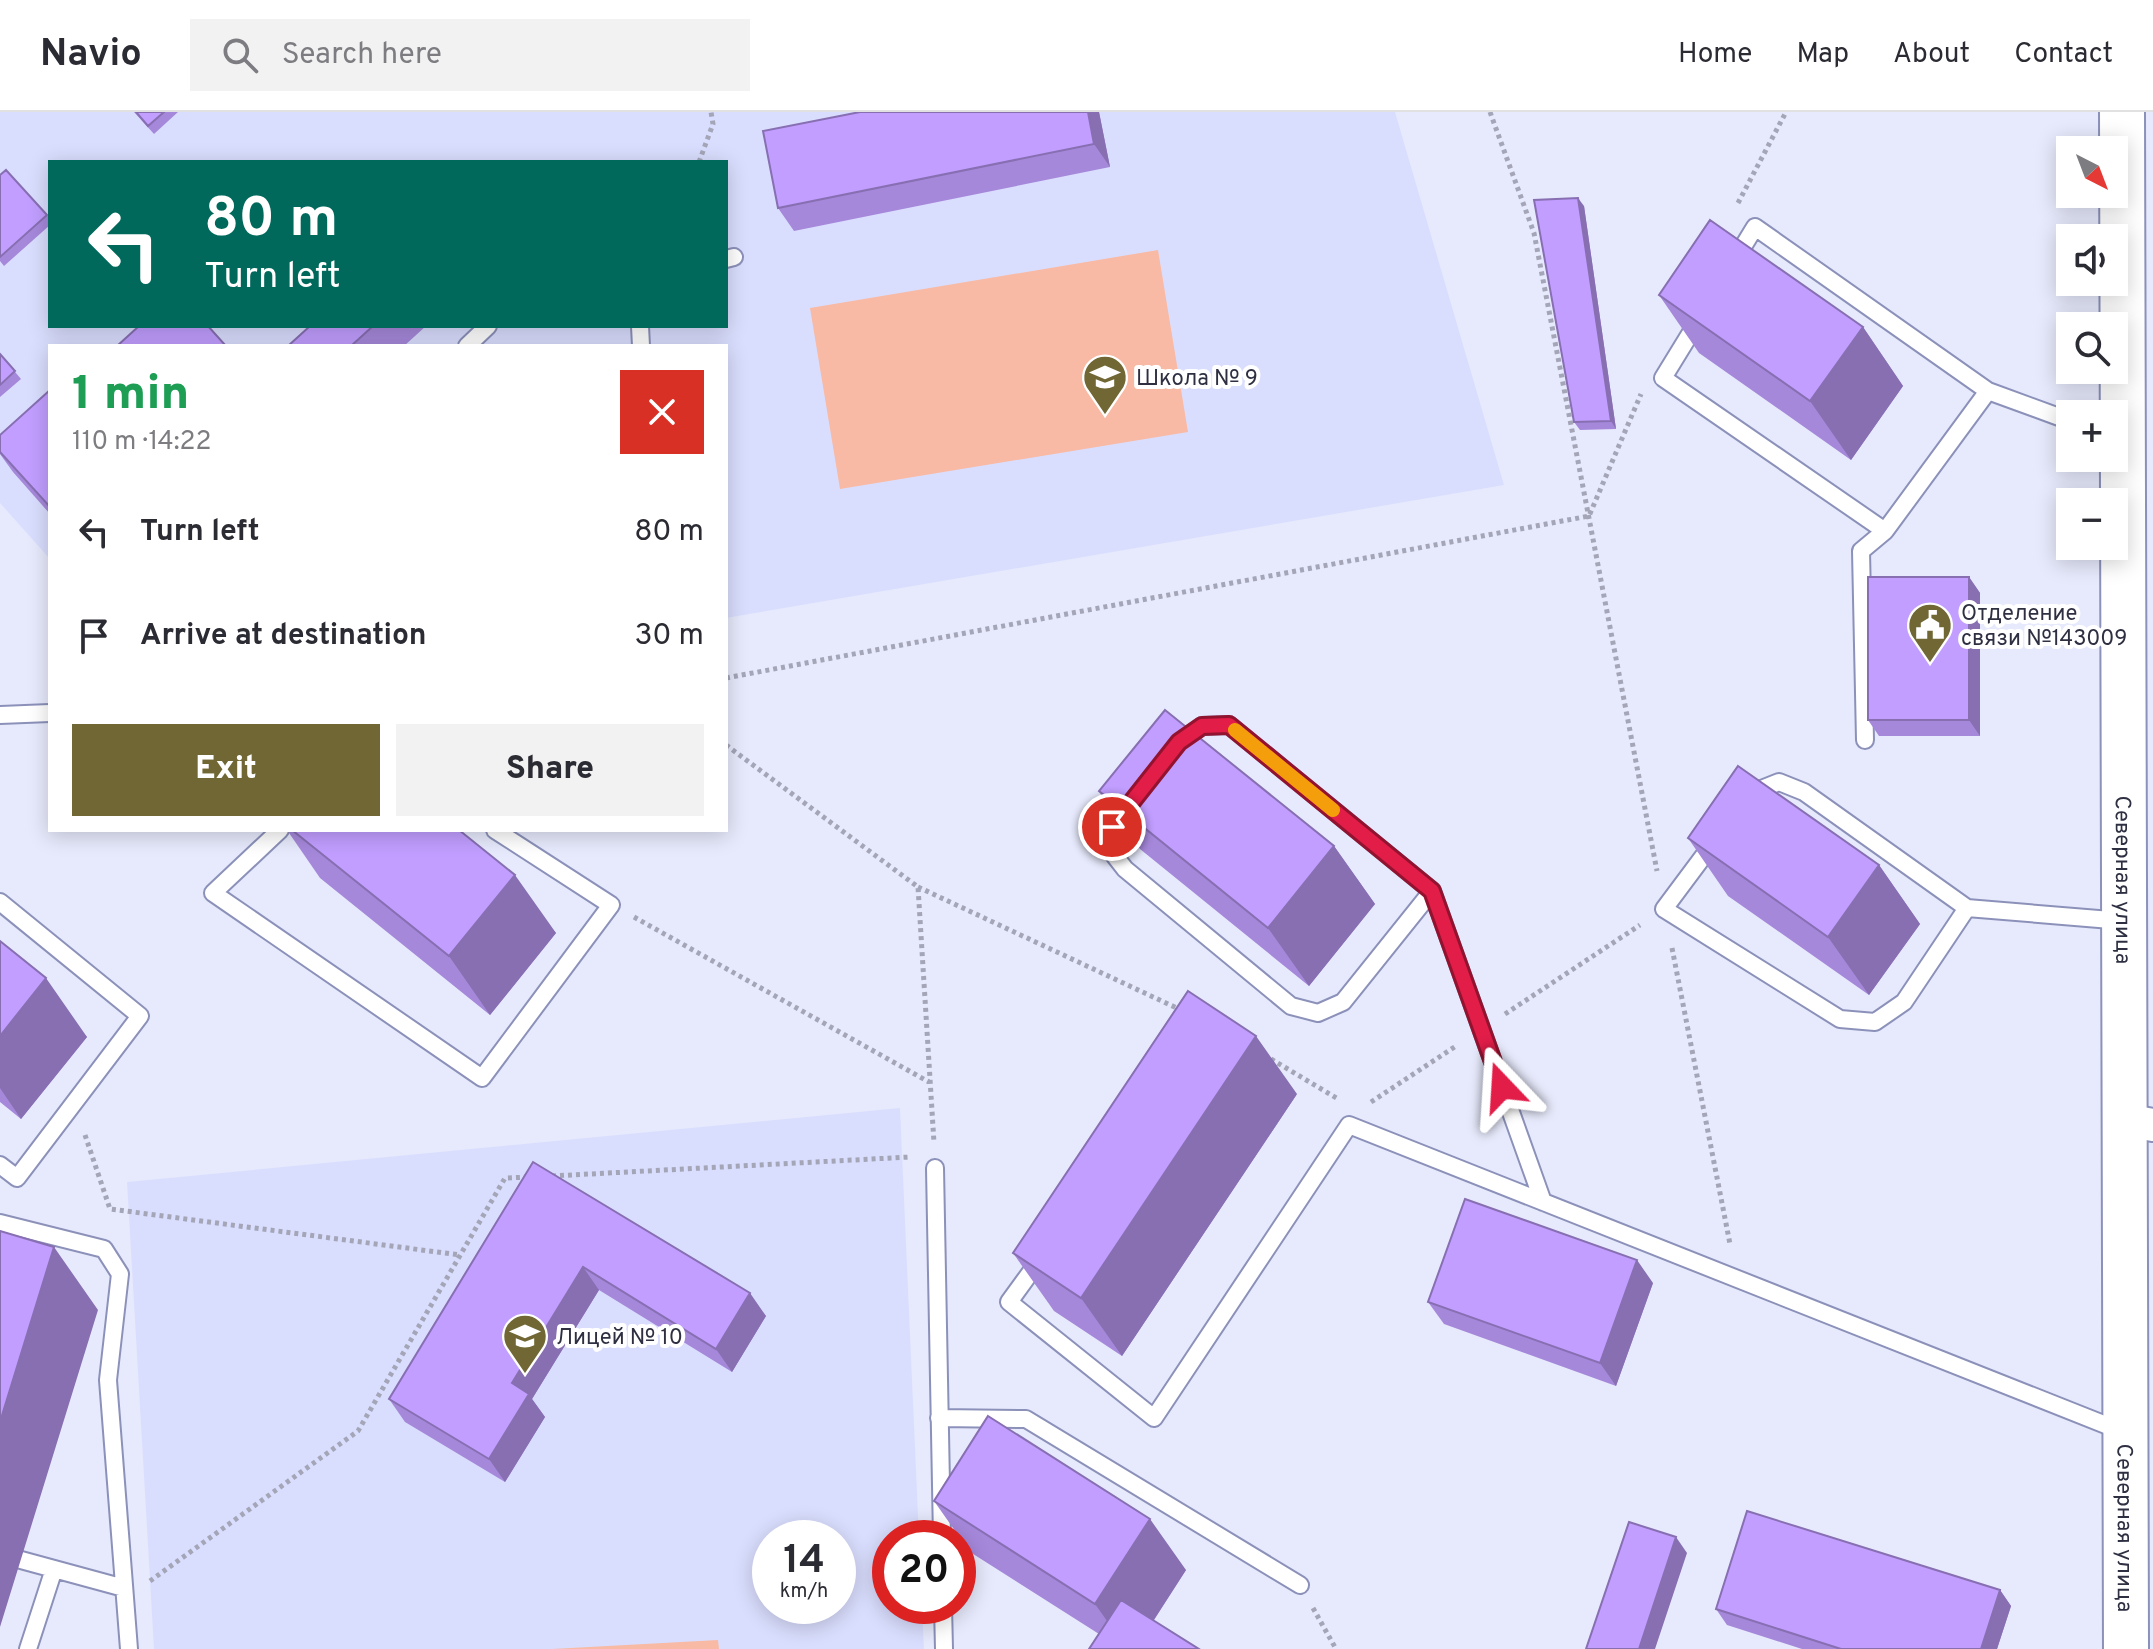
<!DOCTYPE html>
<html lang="en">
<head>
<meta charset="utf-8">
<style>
	:root { --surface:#fff; --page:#f2f2f3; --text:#2b2b33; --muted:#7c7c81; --line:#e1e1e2; --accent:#706734 }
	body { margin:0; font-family:Overpass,sans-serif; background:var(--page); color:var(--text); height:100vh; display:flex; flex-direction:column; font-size:30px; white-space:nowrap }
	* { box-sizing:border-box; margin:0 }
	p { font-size:26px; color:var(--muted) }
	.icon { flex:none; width:44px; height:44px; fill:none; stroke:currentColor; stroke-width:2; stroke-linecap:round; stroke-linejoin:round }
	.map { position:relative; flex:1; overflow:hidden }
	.panel { position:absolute; left:48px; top:232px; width:680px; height:488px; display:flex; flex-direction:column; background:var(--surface); border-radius:0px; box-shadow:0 4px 20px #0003 }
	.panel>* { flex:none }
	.top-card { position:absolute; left:48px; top:48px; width:680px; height:168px; border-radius:0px; box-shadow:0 4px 20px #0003; background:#00695c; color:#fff; overflow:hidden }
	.needle { width:52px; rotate:138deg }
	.controls { position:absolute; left:2056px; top:24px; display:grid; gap:16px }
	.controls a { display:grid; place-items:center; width:72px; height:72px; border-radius:0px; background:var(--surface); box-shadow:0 4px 20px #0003; font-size:40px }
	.speed { position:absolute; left:752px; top:1408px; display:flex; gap:16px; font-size:40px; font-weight:700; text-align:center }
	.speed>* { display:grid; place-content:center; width:104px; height:104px; border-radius:50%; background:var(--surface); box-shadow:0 4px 20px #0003; line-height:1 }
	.speed small { font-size:20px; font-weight:400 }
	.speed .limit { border:12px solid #d22; background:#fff; color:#111 }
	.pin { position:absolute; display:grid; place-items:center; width:68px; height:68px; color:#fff; margin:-34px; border:4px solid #fff; border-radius:50%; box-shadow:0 2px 8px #0007 }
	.me { position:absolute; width:88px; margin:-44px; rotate:340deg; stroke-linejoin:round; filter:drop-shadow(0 0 6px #0008) }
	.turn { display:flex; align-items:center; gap:28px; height:168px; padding:0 24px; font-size:36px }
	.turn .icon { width:104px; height:104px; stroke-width:2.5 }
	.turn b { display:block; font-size:56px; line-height:68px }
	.round { display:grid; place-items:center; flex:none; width:84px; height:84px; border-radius:0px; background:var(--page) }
	.overview { display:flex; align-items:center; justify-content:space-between; height:136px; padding:0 24px }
	h1 { font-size:48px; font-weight:800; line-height:60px; color:#1e9e55 }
	.action { display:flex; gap:16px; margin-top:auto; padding:16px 24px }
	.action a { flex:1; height:92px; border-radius:0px; background:var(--accent); color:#fff; font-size:32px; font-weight:800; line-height:92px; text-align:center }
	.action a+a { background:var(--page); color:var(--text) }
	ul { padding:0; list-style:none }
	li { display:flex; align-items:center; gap:24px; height:104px; padding:0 24px }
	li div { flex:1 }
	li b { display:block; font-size:30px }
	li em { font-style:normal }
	header { display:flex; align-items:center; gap:48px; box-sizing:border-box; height:112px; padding:0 40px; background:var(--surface); border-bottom:2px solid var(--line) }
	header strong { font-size:38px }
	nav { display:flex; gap:44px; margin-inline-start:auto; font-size:28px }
	.search { width:560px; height:72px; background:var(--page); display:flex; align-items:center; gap:20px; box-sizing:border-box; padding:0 28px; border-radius:0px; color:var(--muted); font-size:30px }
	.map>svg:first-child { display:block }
</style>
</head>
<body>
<header>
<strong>Navio</strong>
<div class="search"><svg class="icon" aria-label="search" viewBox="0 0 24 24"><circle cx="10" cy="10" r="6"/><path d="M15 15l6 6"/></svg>Search here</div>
<nav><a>Home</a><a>Map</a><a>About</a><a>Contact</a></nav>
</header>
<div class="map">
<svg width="2153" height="1537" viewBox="0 0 2153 1537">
	<rect width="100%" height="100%" fill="#e7eafc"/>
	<path fill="#dadefe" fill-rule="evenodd" d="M 0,0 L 1395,0 L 1504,373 L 726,506 L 726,234 L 50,234 L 50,447 L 0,391 ZM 50,50 L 726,50 L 726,214 L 50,214 Z
		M 900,996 L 919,1426 L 890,1426 L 890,1494 L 922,1494 L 924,1537 L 154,1537 L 127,1070 ZM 770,1426 L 838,1426 L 838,1494 L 770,1494 Z"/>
	<path fill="#f8baa4" d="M 1158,138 L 1188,320 L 840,377 L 810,196 Z
		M 718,1528 L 719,1537 L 552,1537 Z"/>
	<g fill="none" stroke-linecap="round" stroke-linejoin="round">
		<g stroke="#8c91ba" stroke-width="20">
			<path id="lane" d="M 726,147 L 734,145
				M 1733,151 L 1755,115 L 1988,279 L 2070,309
				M 1698,209 L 1663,266 L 1885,419 L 1988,279
				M 640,214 L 641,234
				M 467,234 L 488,214
				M 0,603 L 50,601
				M 1865,628 L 1861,439 L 1885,419
				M 1177,632 L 1202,614 L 1229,613 L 1432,779 L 1543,1090
				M 1749,682 L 1779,670 L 1804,680 L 1967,796 L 2123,809
				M 1131,691 L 1112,715 L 1111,739 L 1125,757 L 1291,894 L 1318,901 L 1343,890 L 1432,779
				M 280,718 L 213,781 L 482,966 L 611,793 L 495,718
				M 1714,730 L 1664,797 L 1840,907 L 1875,910 L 1904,890 L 1967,796
				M 0,790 L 140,904 L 17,1066 L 0,1053
				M 935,1056 L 942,1426
				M 0,1111 L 104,1137 L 120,1162 L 108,1268 L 129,1537
				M 1041,1146 L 1009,1190 L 1154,1306 L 1349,1013 L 2121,1319
				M 939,1306 L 1026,1307 L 1300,1473
				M 21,1448 L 124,1476
				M 943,1494 L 944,1537
				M 28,1537 L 54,1457"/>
		</g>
		<g stroke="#8c91ba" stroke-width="36">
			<path id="street" d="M 2125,1008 L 2153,1013"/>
		</g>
		<g stroke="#8c91ba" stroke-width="48">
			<g id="secondary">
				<path id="s1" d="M 2122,0 L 2126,1537"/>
			</g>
		</g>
		<path stroke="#a4a6b8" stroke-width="5" stroke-dasharray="4 4" stroke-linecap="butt" d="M 1490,0 L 1534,121 L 1657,759
			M 699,50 L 713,12 L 711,0
			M 1738,91 L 1786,0
			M 726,566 L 1589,404 L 1641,282
			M 726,633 L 918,775 L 934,1031
			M 918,775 L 1181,898
			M 634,805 L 929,970
			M 1672,836 L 1730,1132
			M 1505,902 L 1640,813
			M 1271,947 L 1338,987
			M 1371,990 L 1456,934
			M 85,1023 L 110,1097 L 460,1143
			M 552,1064 L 910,1045
			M 150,1469 L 358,1319 L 505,1066 L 530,1065
			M 1313,1496 L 1336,1537"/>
		<use href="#lane" stroke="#fff" stroke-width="16"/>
		<use href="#street" stroke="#fff" stroke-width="32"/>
		<use href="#secondary" stroke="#fff" stroke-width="44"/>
	</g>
	<path fill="#a688db" d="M 134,0 L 178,0 L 154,22 Z
		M 1099,0 L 1110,55 L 794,119 L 778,96 Z
		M 0,63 L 47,103 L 50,107 L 50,113 L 4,154 L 0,149 Z
		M 1584,94 L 1616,317 L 1580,318 L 1574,310 Z
		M 1659,183 L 1863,215 L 1903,274 L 1851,348 L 1699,241 Z
		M 307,214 L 426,214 L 404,234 L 288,234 L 309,215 Z
		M 0,242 L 21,267 L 0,285 Z
		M 50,278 L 50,402 L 13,360 L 0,342 L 0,323 Z
		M 1969,465 L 1980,481 L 1980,624 L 1879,624 L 1868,608 Z
		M 1099,679 L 1334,734 L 1375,792 L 1309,874 L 1140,737 Z
		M 287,718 L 459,718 L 556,821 L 490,903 L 320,766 Z
		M 1688,726 L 1879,753 L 1920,812 L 1869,883 L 1728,784 Z
		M 0,829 L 87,925 L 21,1007 L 0,990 Z
		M 1297,982 L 1122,1244 L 1054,1199 L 1013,1141 Z
		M 533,1050 L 766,1204 L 732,1260 L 599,1178 L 532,1287 L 545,1305 L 505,1370 L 405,1310 L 389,1287 Z
		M 1653,1171 L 1616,1274 L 1444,1212 L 1428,1190 Z
		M 934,1389 L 1186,1458 L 1154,1508 L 1099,1522 L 970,1440 Z
		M 2000,1478 L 2011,1494 L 1997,1537 L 1802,1537 L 1727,1513 L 1716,1497 Z"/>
	<path fill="#876fb2" d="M 1088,0 L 1099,0 L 1110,55 L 1094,32 Z
		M 1578,86 L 1584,94 L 1616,317 L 1611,309 Z
		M 1863,215 L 1903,274 L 1851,348 L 1810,289 Z
		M 1969,465 L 1980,481 L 1980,624 L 1969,608 Z
		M 1334,734 L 1375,792 L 1309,874 L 1268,816 Z
		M 1879,753 L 1920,812 L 1869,883 L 1828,825 Z
		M 515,763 L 556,821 L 490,903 L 449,844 Z
		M 46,866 L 87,925 L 21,1007 L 0,976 L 0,924 Z
		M 1256,924 L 1297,982 L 1122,1244 L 1081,1186 Z
		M 54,1135 L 98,1198 L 0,1515 L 0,1310 Z
		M 1637,1148 L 1653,1171 L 1616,1274 L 1600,1251 Z
		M 583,1155 L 599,1178 L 532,1287 L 545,1305 L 505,1370 L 489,1347 L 512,1271 Z
		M 750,1181 L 766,1204 L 732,1260 L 716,1237 Z
		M 1150,1407 L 1186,1458 L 1135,1537 L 1127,1537 L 1095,1492 Z
		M 1676,1425 L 1687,1441 L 1655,1537 L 1639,1537 Z
		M 2000,1478 L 2011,1494 L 1997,1537 L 1981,1537 Z"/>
	<path fill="#c19eff" stroke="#876fb2" stroke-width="2" d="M 136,0 L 164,0 L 148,14 Z
		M 860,0 L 1088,0 L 1094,32 L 778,96 L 763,19 Z
		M 6,58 L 47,103 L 0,145 L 0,63 Z
		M 1578,86 L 1611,309 L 1574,310 L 1534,88 Z
		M 1710,108 L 1863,215 L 1810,289 L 1659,183 Z
		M 139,214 L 208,214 L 226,234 L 117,234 Z
		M 310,214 L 373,214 L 351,234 L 288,234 Z
		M 0,242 L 15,259 L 0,273 Z
		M 50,278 L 50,395 L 0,340 L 0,323 Z
		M 1868,465 L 1969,465 L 1969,608 L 1868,608 Z
		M 1165,598 L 1334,734 L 1268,816 L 1099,679 Z
		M 1738,654 L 1879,753 L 1828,825 L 1688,726 Z
		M 292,718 L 459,718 L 515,763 L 449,844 Z
		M 0,829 L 46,866 L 0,924 Z
		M 1188,879 L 1256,924 L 1081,1186 L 1013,1141 Z
		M 533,1050 L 750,1181 L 716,1237 L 583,1155 L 512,1271 L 529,1282 L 489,1347 L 389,1287 Z
		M 1465,1087 L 1637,1148 L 1600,1251 L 1428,1190 Z
		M 0,1119 L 54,1135 L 0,1310 Z
		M 988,1304 L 1150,1407 L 1095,1492 L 934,1389 Z
		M 1747,1399 L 2000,1478 L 1981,1537 L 1841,1537 L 1716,1497 Z
		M 1629,1410 L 1676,1425 L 1639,1537 L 1586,1537 Z
		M 1121,1488 L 1199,1537 L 1089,1537 Z"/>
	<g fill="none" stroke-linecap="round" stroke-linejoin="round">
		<g stroke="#92132f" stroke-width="20">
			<path id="route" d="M 1112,715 L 1179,630 L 1202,614 L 1229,613 L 1432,779 L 1502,975"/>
		</g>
		<use href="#route" stroke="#e11d48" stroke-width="14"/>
		<path stroke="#f59e0b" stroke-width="14" d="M 1235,618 L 1333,698"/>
	</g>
	<defs>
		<g id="school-pin" transform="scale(2.3)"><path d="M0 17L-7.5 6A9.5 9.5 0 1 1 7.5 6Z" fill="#706734" stroke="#fff"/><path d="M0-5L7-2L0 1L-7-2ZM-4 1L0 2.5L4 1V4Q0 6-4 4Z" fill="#fff"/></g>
		<g id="civic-pin" transform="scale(2.3)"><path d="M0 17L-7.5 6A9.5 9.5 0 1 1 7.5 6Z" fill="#706734" stroke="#fff"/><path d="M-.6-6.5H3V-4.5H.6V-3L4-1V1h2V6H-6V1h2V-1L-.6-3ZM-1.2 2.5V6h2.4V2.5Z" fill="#fff"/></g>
	</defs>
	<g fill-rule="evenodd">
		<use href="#school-pin" x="1105" y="265"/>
		<use href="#civic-pin" x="1930" y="513"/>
		<use href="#school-pin" x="525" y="1224"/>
	</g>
	<g text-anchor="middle" stroke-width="8" stroke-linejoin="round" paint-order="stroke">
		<g font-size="22" fill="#2e3042" stroke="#fff" text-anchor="start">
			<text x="1136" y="273">Школа № 9</text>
			<text x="1961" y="508">Отделение<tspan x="1961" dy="25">связи №143009</tspan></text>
			<text x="556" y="1232">Лицей № 10</text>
		</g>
		<g font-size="22" fill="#2e3042" stroke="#fff">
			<text dy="8" stroke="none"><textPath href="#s1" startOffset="768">Северная улица</textPath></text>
			<text dy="8" stroke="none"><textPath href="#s1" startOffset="1416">Северная улица</textPath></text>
		</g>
	</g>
</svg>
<div class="controls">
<a><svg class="needle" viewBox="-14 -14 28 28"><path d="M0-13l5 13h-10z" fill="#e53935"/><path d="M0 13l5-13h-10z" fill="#7c7c81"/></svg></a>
<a><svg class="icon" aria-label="sound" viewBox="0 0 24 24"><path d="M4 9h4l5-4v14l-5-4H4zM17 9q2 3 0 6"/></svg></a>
<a><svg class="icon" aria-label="search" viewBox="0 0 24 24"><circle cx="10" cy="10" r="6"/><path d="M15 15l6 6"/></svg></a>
<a>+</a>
<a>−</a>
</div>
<div class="speed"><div>14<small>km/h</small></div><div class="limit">20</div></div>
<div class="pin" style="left:1112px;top:715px;background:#d93025"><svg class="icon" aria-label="arrive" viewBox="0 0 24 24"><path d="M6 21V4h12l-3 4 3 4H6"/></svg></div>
<svg class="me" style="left:1502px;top:975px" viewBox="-20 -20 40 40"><path d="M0-17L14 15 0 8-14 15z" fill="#e11d48" stroke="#fff" stroke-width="4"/></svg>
<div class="top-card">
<div class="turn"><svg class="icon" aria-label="left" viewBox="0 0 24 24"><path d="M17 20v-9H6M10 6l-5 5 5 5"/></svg><div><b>80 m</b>Turn left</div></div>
</div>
<section class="panel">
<div class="overview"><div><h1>1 min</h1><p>110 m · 14:22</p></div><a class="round" style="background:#d93025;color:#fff"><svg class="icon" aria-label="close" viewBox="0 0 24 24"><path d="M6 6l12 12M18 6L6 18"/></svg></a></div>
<ul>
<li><svg class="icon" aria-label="left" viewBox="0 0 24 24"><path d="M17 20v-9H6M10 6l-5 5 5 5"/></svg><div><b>Turn left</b></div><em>80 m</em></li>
<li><svg class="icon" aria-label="arrive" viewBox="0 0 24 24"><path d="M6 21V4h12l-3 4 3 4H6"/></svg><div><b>Arrive at destination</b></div><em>30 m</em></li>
</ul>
<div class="action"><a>Exit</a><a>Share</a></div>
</section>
</div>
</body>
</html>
